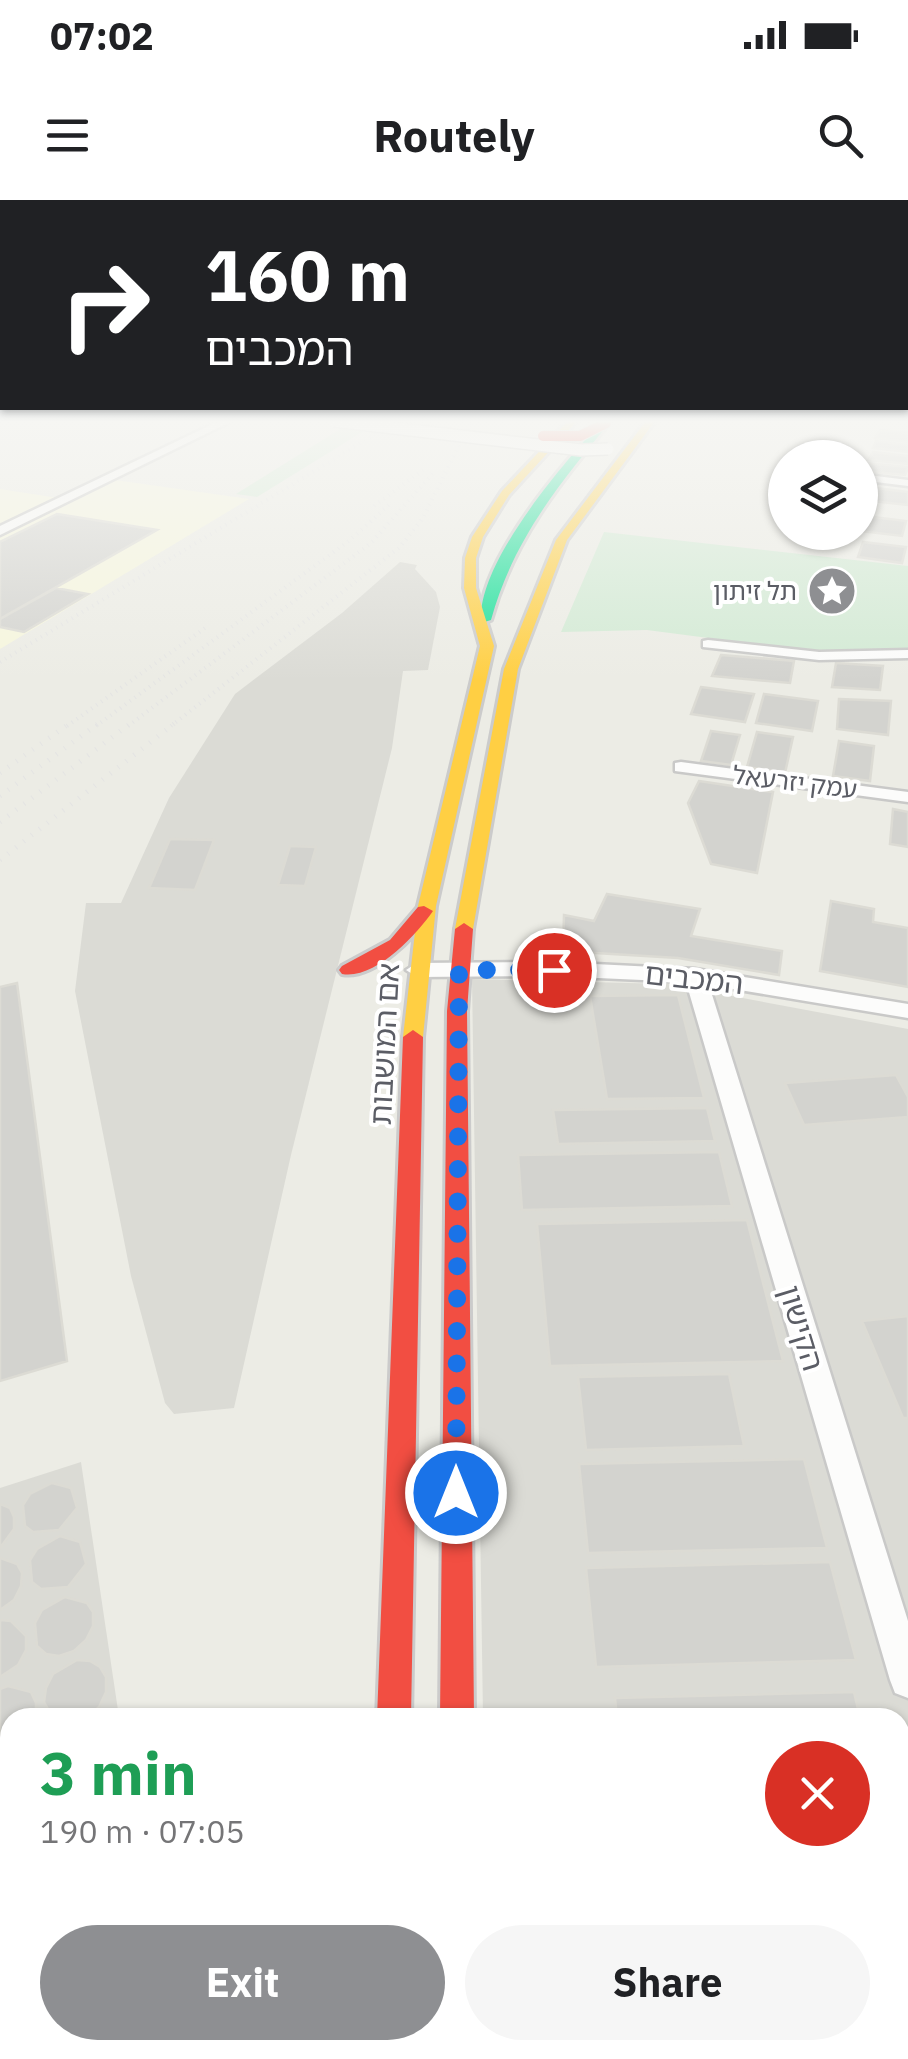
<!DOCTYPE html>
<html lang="en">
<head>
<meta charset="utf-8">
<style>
	:root { --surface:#fff; --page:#f6f6f6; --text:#202124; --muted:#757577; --accent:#8e8f92 }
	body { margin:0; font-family:"IBM Plex Sans","Noto Sans Hebrew",sans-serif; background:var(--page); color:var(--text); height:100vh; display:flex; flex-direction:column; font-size:38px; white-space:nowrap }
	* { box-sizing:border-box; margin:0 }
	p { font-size:32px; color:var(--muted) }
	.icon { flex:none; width:55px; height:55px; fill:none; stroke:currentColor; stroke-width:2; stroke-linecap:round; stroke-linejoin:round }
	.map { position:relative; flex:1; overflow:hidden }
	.details { position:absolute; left:0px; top:1508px; width:910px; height:352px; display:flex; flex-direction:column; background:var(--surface); border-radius:30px 30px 0 0; box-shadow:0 2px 8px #0004 }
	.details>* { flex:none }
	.guide { position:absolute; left:0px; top:0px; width:910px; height:210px; box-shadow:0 2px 8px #0004; background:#202124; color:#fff; overflow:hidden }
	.fabs { position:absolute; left:768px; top:240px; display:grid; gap:20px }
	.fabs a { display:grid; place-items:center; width:110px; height:110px; border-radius:50%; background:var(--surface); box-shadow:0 2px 8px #0004; font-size:50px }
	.pin { position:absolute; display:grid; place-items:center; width:85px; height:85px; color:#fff; margin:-42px; border:5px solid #fff; border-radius:50%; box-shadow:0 2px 10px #0007 }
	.me { position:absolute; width:110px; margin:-55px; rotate:0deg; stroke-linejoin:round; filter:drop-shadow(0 0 8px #0008) }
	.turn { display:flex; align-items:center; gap:35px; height:210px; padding:0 40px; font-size:45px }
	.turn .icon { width:130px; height:130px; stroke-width:2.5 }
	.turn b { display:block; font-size:70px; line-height:85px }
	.round { display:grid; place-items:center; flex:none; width:105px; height:105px; border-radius:52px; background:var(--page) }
	.summary { display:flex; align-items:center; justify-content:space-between; height:170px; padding:0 40px }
	h1 { font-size:60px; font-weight:800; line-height:75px; color:#1e9e55 }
	.action { display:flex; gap:20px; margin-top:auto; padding:20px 40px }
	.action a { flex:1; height:115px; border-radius:60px; background:var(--accent); color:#fff; font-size:40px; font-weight:800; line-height:115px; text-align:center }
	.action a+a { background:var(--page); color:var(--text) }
	.status { display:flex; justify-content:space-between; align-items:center; height:70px; padding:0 50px; background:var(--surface); direction:ltr }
	.status svg { height:28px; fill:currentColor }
	header { display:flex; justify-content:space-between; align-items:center; height:130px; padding:0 40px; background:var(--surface); font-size:45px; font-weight:800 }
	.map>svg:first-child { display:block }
</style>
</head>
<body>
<div class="status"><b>07:02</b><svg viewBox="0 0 49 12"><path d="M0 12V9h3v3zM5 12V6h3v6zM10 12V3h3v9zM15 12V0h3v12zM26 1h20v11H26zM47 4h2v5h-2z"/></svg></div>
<header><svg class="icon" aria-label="menu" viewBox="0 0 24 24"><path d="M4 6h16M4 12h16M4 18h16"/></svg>Routely<svg class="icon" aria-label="search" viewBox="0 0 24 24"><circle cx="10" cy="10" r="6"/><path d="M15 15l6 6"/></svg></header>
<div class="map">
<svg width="908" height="1859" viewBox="0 0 908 1859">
	<rect width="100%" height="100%" fill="#ecece5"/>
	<path fill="#f6f6dd" d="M 108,279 L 249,299 L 0,449 L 0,289 L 58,298 Z
		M 10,1673 L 10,1850 L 289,1850 L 289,1859 L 0,1859 L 0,1677 Z"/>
	<path fill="#dbdbd5" d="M 400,362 L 417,365 L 415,369 L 436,392 L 440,407 L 428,470 L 403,471 L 392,548 L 291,955 L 234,1208 L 174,1214 L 165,1203 L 131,1076 L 75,791 L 86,703 L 121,703 L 169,598 L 235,494 L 342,413 Z
		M 472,779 L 668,784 L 908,829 L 908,1859 L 489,1859 L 489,1850 L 900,1850 L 900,1518 L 483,1517 Z
		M 81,1262 L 119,1517 L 10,1518 L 10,1640 L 0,1644 L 0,1288 Z"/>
	<path fill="#d2ead4" d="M 353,221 L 380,221 L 257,297 L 236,294 Z
		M 604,332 L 908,366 L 908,452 L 839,455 L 647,430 L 561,432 Z"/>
	<path fill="#d3d3cf" stroke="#dcdbd4" stroke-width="2.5" d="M 880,230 L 908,233 L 908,242 L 875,238 Z
		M 876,241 L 908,245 L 908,252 L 873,248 Z
		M 873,252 L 908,256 L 908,264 L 868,260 Z
		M 866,263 L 908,267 L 908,268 L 905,275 L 863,271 Z
		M 876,288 L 908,292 L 908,305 L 871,301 Z
		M 57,314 L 157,330 L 0,419 L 0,342 Z
		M 865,316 L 906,321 L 902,336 L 860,331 Z
		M 805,332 L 854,332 L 850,342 L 803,337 Z
		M 863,342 L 906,347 L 902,363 L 858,357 Z
		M 56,388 L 88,394 L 24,432 L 0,427 L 0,419 Z
		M 721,455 L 794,461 L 790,483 L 712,476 Z
		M 836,463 L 883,466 L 880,490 L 832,487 Z
		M 701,487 L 754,494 L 745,522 L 691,514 Z
		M 764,494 L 818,501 L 812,531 L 756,523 Z
		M 839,499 L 891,501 L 888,535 L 837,529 Z
		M 711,531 L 740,535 L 731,565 L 701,561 Z
		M 757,532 L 793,537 L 785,573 L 747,567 Z
		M 839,541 L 874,546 L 870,581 L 833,576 Z
		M 699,581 L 773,592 L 757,673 L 711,664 L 688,603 Z
		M 893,609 L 908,612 L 908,647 L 890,644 Z
		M 170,639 L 214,640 L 195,690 L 149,688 Z
		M 290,646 L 316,647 L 305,686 L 278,685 Z
		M 607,694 L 700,709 L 691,736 L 782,751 L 779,775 L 678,758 L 563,751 L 564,715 L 594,721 Z
		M 831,701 L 874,709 L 873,722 L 908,728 L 908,787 L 820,771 Z
		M 17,783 L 67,1161 L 0,1181 L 0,787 Z
		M 678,795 L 704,898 L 607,899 L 590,796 Z
		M 896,875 L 908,897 L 908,917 L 804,925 L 785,883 Z
		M 707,908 L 715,941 L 558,944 L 553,910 Z
		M 719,952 L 732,1006 L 522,1010 L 518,955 Z
		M 747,1020 L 783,1161 L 550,1166 L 537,1024 Z
		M 908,1116 L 908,1218 L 903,1218 L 862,1121 Z
		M 729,1174 L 744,1246 L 586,1250 L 578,1177 Z
		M 804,1259 L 827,1348 L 588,1353 L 579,1264 Z
		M 52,1283 L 71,1288 L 77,1308 L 59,1330 L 33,1332 L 25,1326 L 23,1305 L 30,1294 Z
		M 0,1304 L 10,1308 L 14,1317 L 14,1329 L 0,1348 Z
		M 60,1336 L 80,1342 L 86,1364 L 68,1387 L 41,1389 L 32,1382 L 30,1360 L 37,1349 Z
		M 0,1358 L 17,1364 L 22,1373 L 21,1386 L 14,1400 L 0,1410 Z
		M 830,1362 L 856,1460 L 596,1467 L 586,1368 Z
		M 65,1397 L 87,1403 L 93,1412 L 93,1426 L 86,1440 L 74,1451 L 59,1456 L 46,1454 L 37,1446 L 35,1423 L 42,1410 Z
		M 0,1420 L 11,1421 L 26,1436 L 26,1450 L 18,1465 L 0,1477 Z
		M 77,1460 L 90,1461 L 100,1467 L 106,1477 L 106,1492 L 99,1507 L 87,1518 L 53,1518 L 44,1502 L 46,1488 L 53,1474 Z
		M 8,1486 L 31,1492 L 36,1503 L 36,1518 L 10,1518 L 10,1547 L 0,1551 L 0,1489 Z
		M 854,1492 L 860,1518 L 617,1518 L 615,1498 Z
		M 10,1556 L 10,1624 L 4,1626 L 0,1625 L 0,1560 Z
		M 900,1679 L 908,1711 L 908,1753 L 900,1753 Z
		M 757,1850 L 879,1850 L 881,1859 L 758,1859 Z"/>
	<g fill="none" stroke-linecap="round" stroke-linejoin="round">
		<g stroke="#c9c9c8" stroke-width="5">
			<path id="street" d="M 219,221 L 232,221 L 0,335 L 0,326 Z
				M 860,274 L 908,280 L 908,286 L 860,280 Z
				M 708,440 L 819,452 L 908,450 L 908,458 L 819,460 L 703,447 L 703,441 Z
				M 681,562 L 908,592 L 908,602 L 675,571 L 675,563 Z
				M 554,762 L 695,769 L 908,804 L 908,818 L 709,785 L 908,1421 L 908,1498 L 895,1493 L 890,1480 L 686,782 L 554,776 L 417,777 L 406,770 L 417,763 Z"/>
		</g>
		<g stroke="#cbcbcb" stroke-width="6">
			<path id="fast" d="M 602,221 L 611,221 C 559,284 513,340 491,420 L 481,423 C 476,364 563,264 602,221 Z"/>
		</g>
		<g stroke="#cbcbcb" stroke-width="6">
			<path id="slow" d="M 568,221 L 577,221 L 509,295 L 483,337 L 476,358 L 476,388 L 494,446 L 436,706 L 423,837 L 413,844 L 403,837 L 418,706 L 480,446 L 464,388 L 465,358 L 472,337 L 502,291 Z
				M 646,221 L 655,221 L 567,340 L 518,469 L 473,729 L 464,735 L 457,733 L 455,729 L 504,469 L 556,340 Z
				M 367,1850 L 407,1850 L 407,1859 L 367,1859 Z"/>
		</g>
		<g stroke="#cbcbcb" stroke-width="6">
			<path id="jam" d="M 424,706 L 433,711 C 416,735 375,780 342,774 L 339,770 L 342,766 L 390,740 L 418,707 Z
				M 464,723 L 473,729 L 467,811 L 474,1518 L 440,1518 L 447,811 L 455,729 Z
				M 413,830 L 423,837 L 411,1518 L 377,1518 L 403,837 Z
				M 438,1850 L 478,1850 L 478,1859 L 438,1859 Z"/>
		</g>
		<use href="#street" fill="#fcfcfb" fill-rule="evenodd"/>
		<use href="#fast" fill="#16e098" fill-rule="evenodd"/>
		<use href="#slow" fill="#ffcf43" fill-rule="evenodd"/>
		<use href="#jam" fill="#f24e42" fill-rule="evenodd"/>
		<path stroke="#e4e4e3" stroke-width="4" stroke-dasharray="1 5" stroke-linecap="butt" d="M 374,306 L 423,270
			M 0,462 L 397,221
			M 67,526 L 208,426
			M 96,526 L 350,340 L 392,302
			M 128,526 L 371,343 L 434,272
			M 171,526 L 400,347 L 423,318 L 471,221"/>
		<path stroke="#e4e4e3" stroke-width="5" stroke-dasharray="1 9" stroke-linecap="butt" d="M 0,573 L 70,523
			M 0,596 L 99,523
			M 0,622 L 131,523
			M 0,660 L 175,523"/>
		<g stroke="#c9c9c8" stroke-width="14" stroke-linecap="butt">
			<path id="street-bridge" d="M 334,221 L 581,250 L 608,249"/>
		</g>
		<g stroke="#cbcbcb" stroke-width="12" stroke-linecap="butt">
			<path id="jam-bridge" d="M 543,236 L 580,236 L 606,223"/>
		</g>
		<use href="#street-bridge" stroke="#fcfcfb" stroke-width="11"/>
		<use href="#jam-bridge" stroke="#f24e42" stroke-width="10"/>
	</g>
	<linearGradient id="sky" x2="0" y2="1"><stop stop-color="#95beee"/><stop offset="0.46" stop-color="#f6f6f3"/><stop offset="1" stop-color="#f6f6f3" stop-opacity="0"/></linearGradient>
	<rect width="908" height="481" fill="url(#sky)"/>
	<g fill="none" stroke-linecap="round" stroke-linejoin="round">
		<path stroke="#1a73e8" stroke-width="18" stroke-dasharray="0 32.4" d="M 456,1293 L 459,770 L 554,770"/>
	</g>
	<defs>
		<g id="sight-disc" transform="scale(2.5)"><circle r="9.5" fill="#8e8f92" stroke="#fff"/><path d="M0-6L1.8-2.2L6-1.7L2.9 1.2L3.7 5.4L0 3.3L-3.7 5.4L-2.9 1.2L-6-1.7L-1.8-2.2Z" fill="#fff"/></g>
	</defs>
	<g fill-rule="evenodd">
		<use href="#sight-disc" x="832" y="391"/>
	</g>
	<g text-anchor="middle" stroke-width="8" stroke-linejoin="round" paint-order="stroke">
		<g font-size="25" fill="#5b5d65" stroke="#fff" text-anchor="end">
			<text x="797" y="400">תל זיתון</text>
		</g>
		<g font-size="25" fill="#5b5d65" stroke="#fff">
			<text transform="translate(795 582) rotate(7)" y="9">עמק יזרעאל</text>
		</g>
		<g font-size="30" fill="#5b5d65" stroke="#fff">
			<text transform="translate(694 779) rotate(6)" y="10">המכבים</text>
			<text transform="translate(385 844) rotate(-87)" y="10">אם המושבות</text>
			<text transform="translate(801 1128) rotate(73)" y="10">הקישון</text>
		</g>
	</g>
</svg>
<div class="fabs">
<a><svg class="icon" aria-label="layers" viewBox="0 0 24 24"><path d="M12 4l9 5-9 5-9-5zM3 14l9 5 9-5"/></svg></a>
</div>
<div class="pin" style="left:554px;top:770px;background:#d93025"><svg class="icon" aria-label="arrive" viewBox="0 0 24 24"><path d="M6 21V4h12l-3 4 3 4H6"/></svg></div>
<svg class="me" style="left:456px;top:1293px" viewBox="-20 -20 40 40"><circle r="17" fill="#1a73e8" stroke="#fff" stroke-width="3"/><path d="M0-11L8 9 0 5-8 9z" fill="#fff"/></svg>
<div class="guide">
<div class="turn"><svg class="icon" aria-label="right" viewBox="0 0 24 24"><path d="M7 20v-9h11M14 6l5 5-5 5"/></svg><div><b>160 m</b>המכבים</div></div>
</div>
<section class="details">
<div class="summary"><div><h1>3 min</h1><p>190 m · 07:05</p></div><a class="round" style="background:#d93025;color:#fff"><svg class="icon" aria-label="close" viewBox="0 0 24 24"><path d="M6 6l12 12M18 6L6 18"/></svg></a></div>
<div class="action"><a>Exit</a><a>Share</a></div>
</section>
</div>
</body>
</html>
